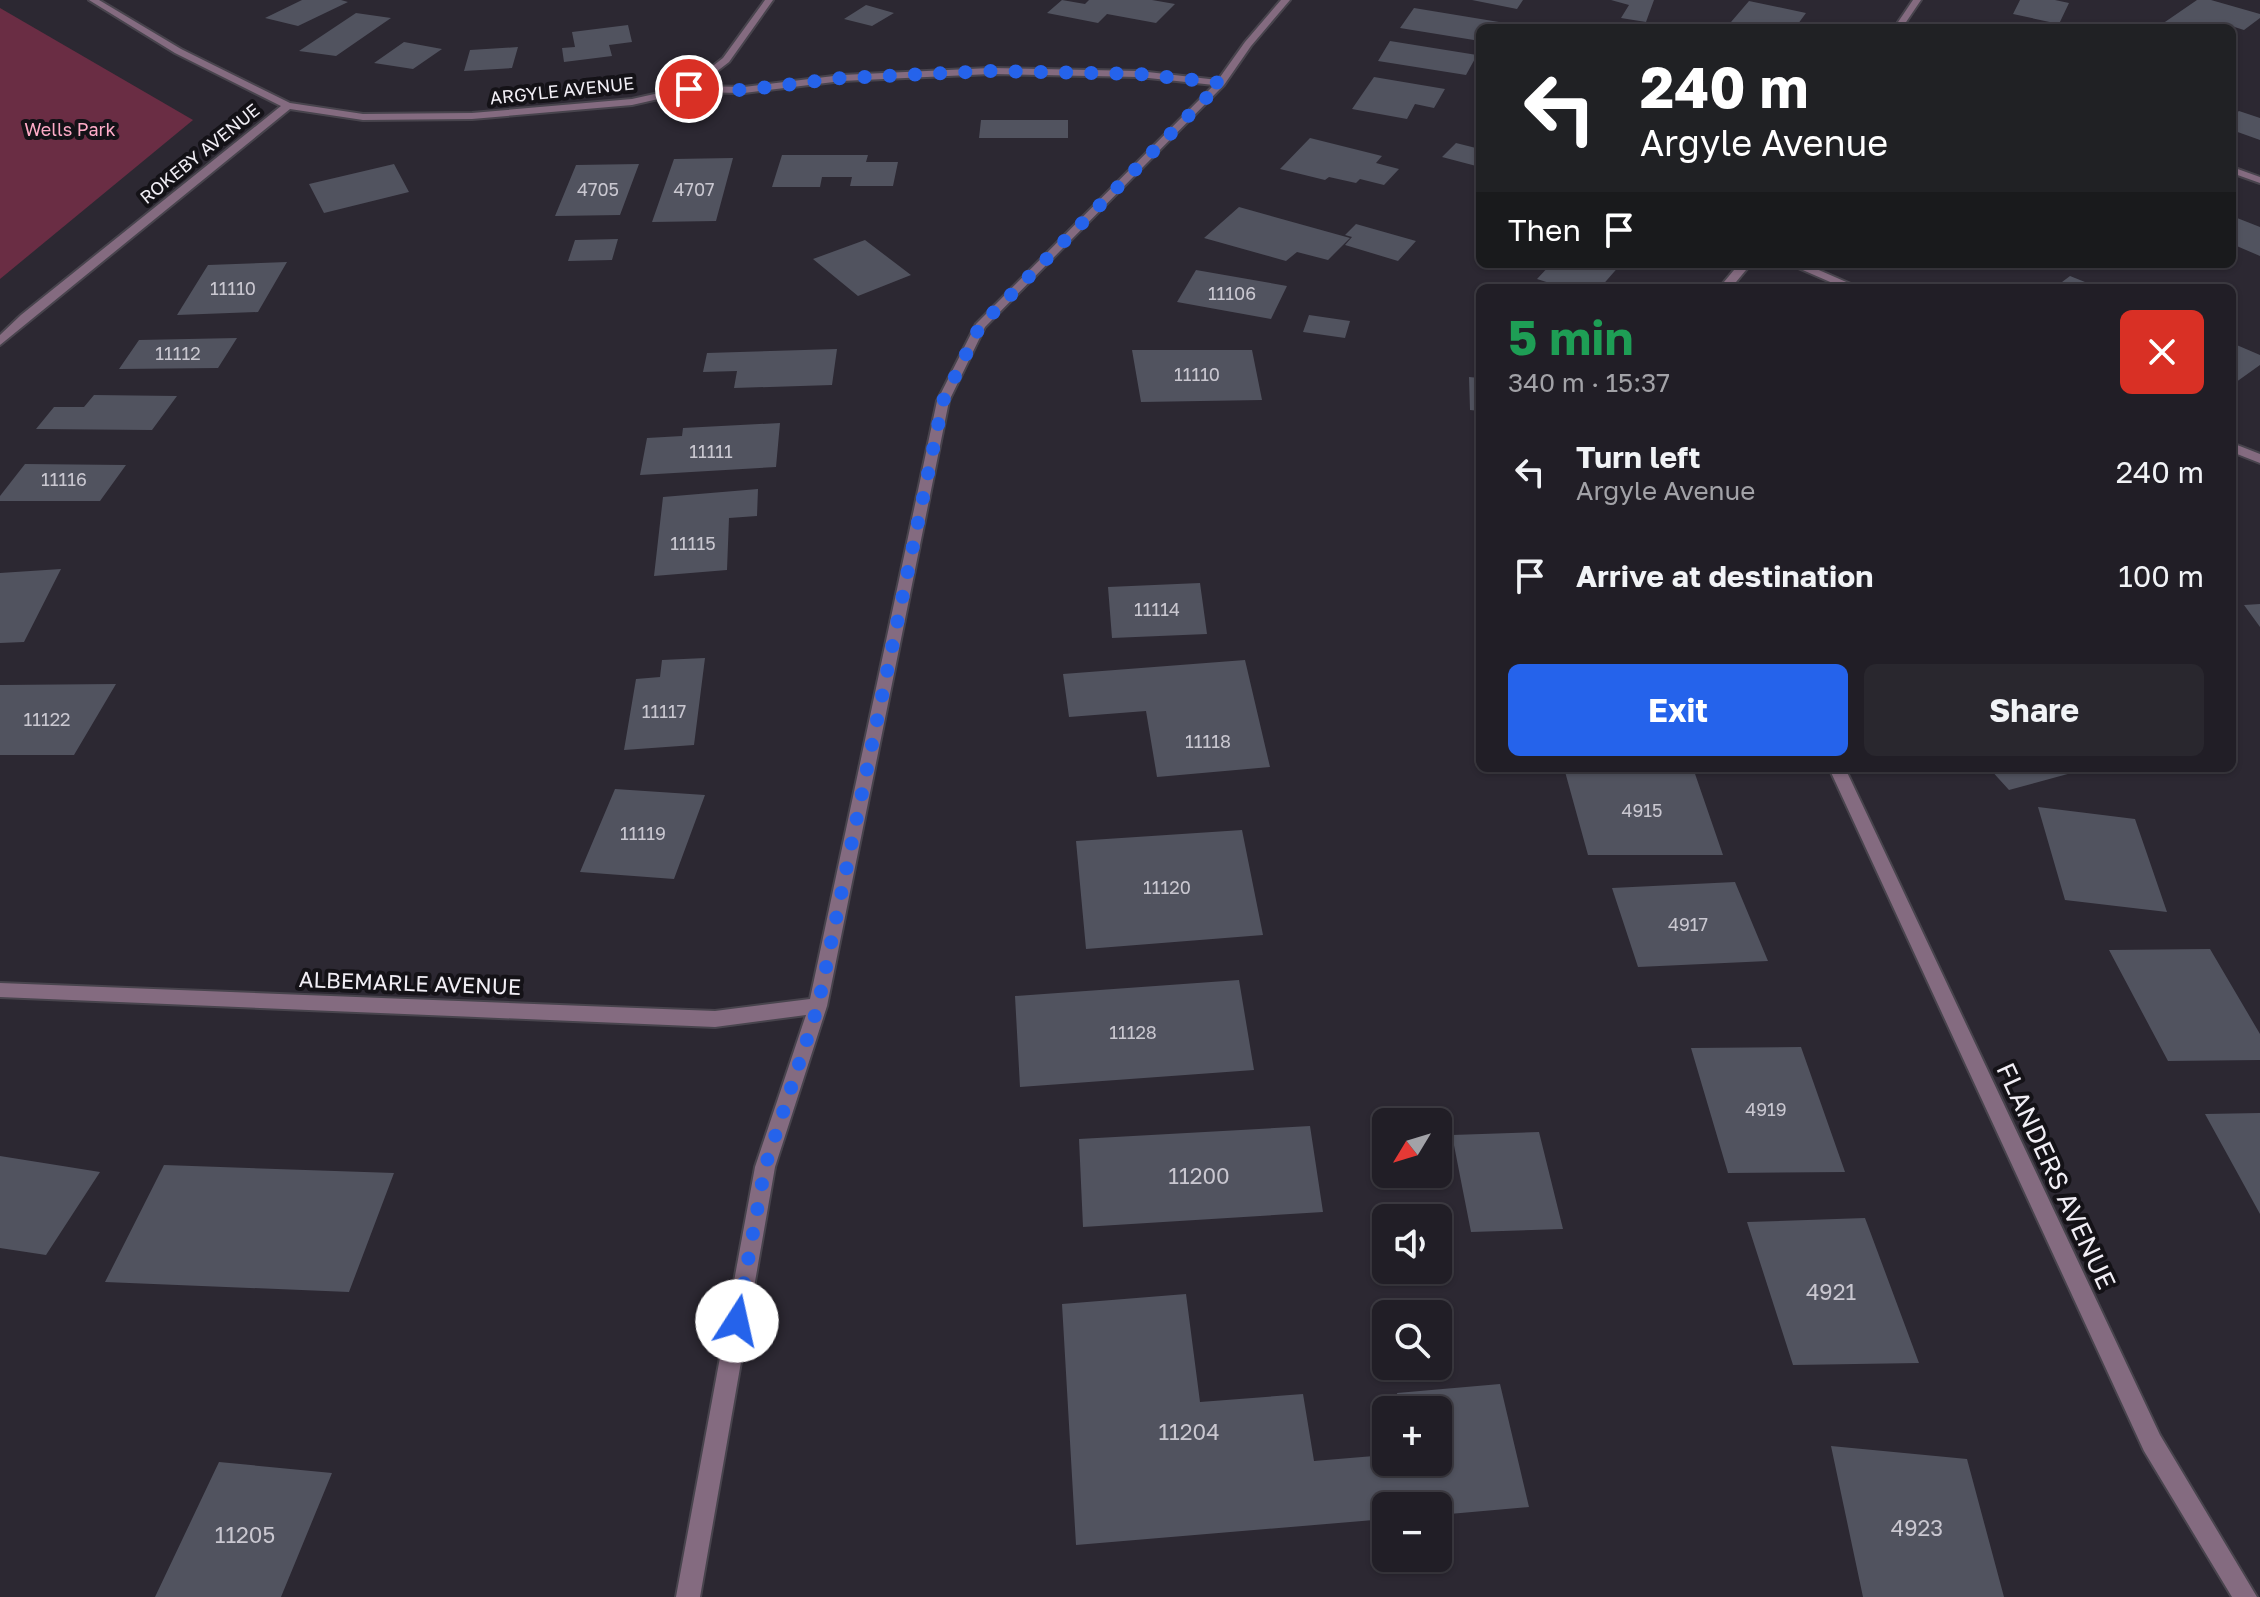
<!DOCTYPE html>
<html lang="en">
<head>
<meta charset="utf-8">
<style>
	:root { --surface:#211e26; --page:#29272e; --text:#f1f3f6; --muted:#a2a2a7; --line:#3e3c43; --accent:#2563eb }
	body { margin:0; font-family:"Golos Text",sans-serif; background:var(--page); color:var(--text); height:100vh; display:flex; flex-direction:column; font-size:30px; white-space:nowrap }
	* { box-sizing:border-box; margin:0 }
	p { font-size:26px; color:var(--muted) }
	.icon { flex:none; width:44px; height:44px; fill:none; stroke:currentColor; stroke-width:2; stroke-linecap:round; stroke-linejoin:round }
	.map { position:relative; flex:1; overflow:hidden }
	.details { position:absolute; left:1476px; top:284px; width:760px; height:488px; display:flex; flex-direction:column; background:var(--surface); border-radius:12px; box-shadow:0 2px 6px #0004,0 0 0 2px var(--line) }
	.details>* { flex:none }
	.guide { position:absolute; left:1476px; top:24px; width:760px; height:244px; border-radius:12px; box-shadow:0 2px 6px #0004,0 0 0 2px var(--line); background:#202124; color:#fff; overflow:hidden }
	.needle { width:52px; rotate:232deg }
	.buttons { position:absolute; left:1372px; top:1108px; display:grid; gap:16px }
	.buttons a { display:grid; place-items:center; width:80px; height:80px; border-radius:12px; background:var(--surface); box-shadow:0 2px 6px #0004,0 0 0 2px var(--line); font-size:40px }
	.pin { position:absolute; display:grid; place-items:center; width:68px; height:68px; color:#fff; margin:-34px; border:4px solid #fff; border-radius:50%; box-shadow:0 2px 8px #0007 }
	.me { position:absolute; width:88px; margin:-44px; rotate:10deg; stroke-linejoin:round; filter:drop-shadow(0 0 6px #0008) }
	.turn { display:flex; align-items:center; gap:28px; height:168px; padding:0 32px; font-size:36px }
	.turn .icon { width:104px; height:104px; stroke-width:2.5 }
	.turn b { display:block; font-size:56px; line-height:68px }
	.then { display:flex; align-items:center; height:76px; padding:0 32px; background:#0003; gap:16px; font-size:30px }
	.round { display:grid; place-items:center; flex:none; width:84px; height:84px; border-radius:12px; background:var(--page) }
	.head { display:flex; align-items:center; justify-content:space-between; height:136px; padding:0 32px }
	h1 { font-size:48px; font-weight:700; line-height:60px; color:#1e9e55 }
	.action { display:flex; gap:16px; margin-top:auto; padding:16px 32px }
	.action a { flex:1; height:92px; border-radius:12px; background:var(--accent); color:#fff; font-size:32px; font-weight:700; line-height:92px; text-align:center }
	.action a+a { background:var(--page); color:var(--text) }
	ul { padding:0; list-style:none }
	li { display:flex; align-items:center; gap:24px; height:104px; padding:0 32px }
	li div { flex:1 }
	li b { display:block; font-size:30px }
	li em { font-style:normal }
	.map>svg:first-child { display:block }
</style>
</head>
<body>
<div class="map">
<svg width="2260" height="1597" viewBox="0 0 2260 1597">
	<rect width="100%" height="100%" fill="#2c2832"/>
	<path fill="#6a2d44" d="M 0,8 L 193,120 L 0,279 Z"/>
	<path fill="#51535f" d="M 302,0 L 341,0 L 348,2 L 298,26 L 265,18 Z
		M 1062,0 L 1085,4 L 1089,0 L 1152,0 L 1175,4 L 1156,23 L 1107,14 L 1098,23 L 1047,13 Z
		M 1472,0 L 1523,0 L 1517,9 Z
		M 1611,0 L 1654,0 L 1646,22 L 1621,18 L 1629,5 Z
		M 2020,0 L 2055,0 L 2069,3 L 2059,24 L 2013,14 Z
		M 2197,0 L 2211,0 L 2260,14 L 2260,18 L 2244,30 L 2225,24 L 2220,28 L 2174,28 L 2162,24 Z
		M 1749,1 L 1806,13 L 1795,28 L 1758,28 L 1731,22 Z
		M 866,5 L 894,13 L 872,26 L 844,19 Z
		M 1414,8 L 1499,22 L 1495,28 L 1480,28 L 1480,41 L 1400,28 Z
		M 356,13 L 391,18 L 336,56 L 299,51 Z
		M 628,25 L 632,42 L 609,45 L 612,56 L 564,62 L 562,48 L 575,47 L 572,32 Z
		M 1390,41 L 1477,55 L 1466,75 L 1378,61 Z
		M 404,42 L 442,49 L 413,69 L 374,63 Z
		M 518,47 L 512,68 L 464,71 L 470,50 Z
		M 1374,77 L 1445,89 L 1434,108 L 1415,104 L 1407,119 L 1352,109 Z
		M 2239,111 L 2260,118 L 2260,140 L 2232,130 L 2232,116 Z
		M 981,120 L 1068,120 L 1068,138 L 979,138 Z
		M 1310,138 L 1382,156 L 1376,163 L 1399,169 L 1384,185 L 1360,179 L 1356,183 L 1329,177 L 1325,180 L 1280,169 Z
		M 1456,143 L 1480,149 L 1480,167 L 1442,157 Z
		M 782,155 L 868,155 L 866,162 L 898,162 L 893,186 L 850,186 L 852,177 L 822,177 L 820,187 L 772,187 Z
		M 733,158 L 716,221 L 652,222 L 674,159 Z
		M 394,164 L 409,192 L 324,213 L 309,184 Z
		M 639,164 L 620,215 L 555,216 L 576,165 Z
		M 1239,207 L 1350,238 L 1328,260 L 1297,252 L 1286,261 L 1204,238 Z
		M 2232,216 L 2260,227 L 2260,256 L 2232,244 Z
		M 1356,224 L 1416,241 L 1398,261 L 1345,245 L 1352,237 L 1345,235 Z
		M 618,239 L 612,260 L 568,261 L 575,240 Z
		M 865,240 L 911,275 L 858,296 L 813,259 Z
		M 287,262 L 258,312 L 177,315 L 208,265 Z
		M 1551,264 L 1621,264 L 1600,288 L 1565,288 L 1537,279 Z
		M 1196,270 L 1287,286 L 1271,319 L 1177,302 Z
		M 2070,276 L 2100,288 L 2054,288 Z
		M 1309,315 L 1350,321 L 1345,338 L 1303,332 Z
		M 237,338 L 218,368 L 119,369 L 139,340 Z
		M 2232,343 L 2260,355 L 2260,365 L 2232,385 Z
		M 837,349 L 832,385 L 734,388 L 737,371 L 703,372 L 707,353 Z
		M 1132,350 L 1252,350 L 1262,400 L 1141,402 Z
		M 1469,377 L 1480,378 L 1480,411 L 1470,410 Z
		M 94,395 L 177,396 L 152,430 L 36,429 L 54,407 L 84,407 Z
		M 780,423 L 776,467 L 640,475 L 647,438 L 682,436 L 683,428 Z
		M 25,464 L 126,465 L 100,501 L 0,501 L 0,496 Z
		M 758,489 L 757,516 L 729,518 L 727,570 L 654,576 L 663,497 Z
		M 61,569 L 24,642 L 0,643 L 0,573 Z
		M 1200,583 L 1207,634 L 1112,638 L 1108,587 Z
		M 2260,604 L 2260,627 L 2244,605 Z
		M 705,658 L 694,745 L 624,750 L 636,679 L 660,677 L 662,660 Z
		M 1245,660 L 1270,767 L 1157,777 L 1146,711 L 1069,717 L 1063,674 Z
		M 116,684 L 74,755 L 0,755 L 0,685 Z
		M 1564,768 L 1693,768 L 1723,855 L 1588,855 Z
		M 1989,768 L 2086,768 L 2086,769 L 2009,790 Z
		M 615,789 L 705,795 L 674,879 L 580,872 Z
		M 2038,807 L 2135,819 L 2167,912 L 2065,900 Z
		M 1242,830 L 1263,935 L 1086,949 L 1076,841 Z
		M 1735,882 L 1768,961 L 1638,967 L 1612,888 Z
		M 2210,949 L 2260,1034 L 2260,1060 L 2168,1061 L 2109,950 Z
		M 1239,980 L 1254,1070 L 1020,1087 L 1015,996 Z
		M 1801,1047 L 1845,1172 L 1728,1173 L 1691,1048 Z
		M 2260,1113 L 2260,1214 L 2205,1114 Z
		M 1310,1126 L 1323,1212 L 1083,1227 L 1079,1139 Z
		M 1539,1132 L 1563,1229 L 1471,1232 L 1452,1135 Z
		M 0,1156 L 100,1172 L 46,1255 L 0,1248 Z
		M 164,1165 L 394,1173 L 349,1292 L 105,1282 Z
		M 1865,1218 L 1919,1363 L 1793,1365 L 1747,1222 Z
		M 1186,1294 L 1200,1402 L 1303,1394 L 1314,1461 L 1386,1455 L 1386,1462 L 1438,1462 L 1438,1410 L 1400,1410 L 1397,1393 L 1500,1384 L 1529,1507 L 1438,1515 L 1438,1506 L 1386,1506 L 1386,1519 L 1076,1545 L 1062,1304 Z
		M 1831,1446 L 1967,1459 L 2004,1597 L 1863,1597 Z
		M 219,1462 L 332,1473 L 281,1597 L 155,1597 Z"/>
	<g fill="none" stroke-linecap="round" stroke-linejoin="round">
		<g stroke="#48444d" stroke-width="4">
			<path id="minor" d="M 89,0 L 99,0 L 181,49 L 290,103 L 363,114 L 472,113 L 632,99 L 686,87 L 723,58 L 765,0 L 773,0 L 729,62 L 698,86 L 744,87 L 842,75 L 990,68 L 1139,71 L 1218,80 L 1245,42 L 1281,0 L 1290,0 L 1251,46 L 1224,85 L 985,327 L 949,401 L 827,1006 L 775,1167 L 700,1597 L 676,1597 L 755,1167 L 806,1015 L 715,1027 L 0,997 L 0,983 L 715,1011 L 810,999 L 937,401 L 976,324 L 1214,85 L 1139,77 L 990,74 L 842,81 L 744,93 L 689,92 L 632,105 L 472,119 L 363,120 L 290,109 L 0,345 L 0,335 L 21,315 L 281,106 L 175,53 Z
				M 2232,167 L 2260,177 L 2260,183 L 2232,173 Z
				M 1789,264 L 1805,264 L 1860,288 L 1844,288 Z
				M 2232,443 L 2260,454 L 2260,463 L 2232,452 Z"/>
		</g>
		<g stroke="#48444d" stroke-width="4">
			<path id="tertiary" d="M 1913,0 L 1921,0 L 1902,28 L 1894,28 Z
				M 1739,264 L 1751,264 L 1731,288 L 1719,288 Z
				M 1829,768 L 1845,768 L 2160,1435 L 2257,1597 L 2232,1597 L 2144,1451 Z"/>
		</g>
		<use href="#minor" fill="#846b80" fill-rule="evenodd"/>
		<use href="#tertiary" fill="#846b80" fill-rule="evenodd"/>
	</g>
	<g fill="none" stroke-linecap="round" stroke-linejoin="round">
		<path stroke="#2563eb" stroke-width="14" stroke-dasharray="0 25.2" d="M 689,89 L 744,90 L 842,78 L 990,71 L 1139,74 L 1221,83 L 980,326 L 943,401 L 818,1006 L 765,1167 L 737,1321"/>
	</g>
	<g text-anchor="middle" stroke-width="8" stroke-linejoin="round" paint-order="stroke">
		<g font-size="18" fill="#f1eef5" stroke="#141217">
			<text transform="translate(562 91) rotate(-6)" y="6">ARGYLE AVENUE</text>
			<text transform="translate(200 154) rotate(-39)" y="6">ROKEBY AVENUE</text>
		</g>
		<g font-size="18" fill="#feabc7" stroke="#141217">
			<text x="70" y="136">Wells Park</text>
		</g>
		<g font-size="18" fill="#c9c7d0">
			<text x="598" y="196">4705</text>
			<text x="694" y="196">4707</text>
			<text x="233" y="295">11110</text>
			<text x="1232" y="300">11106</text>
			<text x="178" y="360">11112</text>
			<text x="1197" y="381">11110</text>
			<text x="711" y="458">11111</text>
			<text x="64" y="486">11116</text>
			<text x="693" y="550">11115</text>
			<text x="1157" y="616">11114</text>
			<text x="664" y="718">11117</text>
			<text x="47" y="726">11122</text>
			<text x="1208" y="748">11118</text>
			<text x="1642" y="817">4915</text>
			<text x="643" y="840">11119</text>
			<text x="1167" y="894">11120</text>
			<text x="1688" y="931">4917</text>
			<text x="1133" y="1039">11128</text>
			<text x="1766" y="1116">4919</text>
		</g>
		<g font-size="22" fill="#f1eef5" stroke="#141217">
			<text transform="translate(410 983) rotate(2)" y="8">ALBEMARLE AVENUE</text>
		</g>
		<g font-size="22" fill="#c9c7d0">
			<text x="1199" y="1184">11200</text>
			<text x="1831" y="1300">4921</text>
			<text x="1189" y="1440">11204</text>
			<text x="1917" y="1536">4923</text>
			<text x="245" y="1543">11205</text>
		</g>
		<g font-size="26" fill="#f1eef5" stroke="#141217">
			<text transform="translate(2056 1176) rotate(65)" y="9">FLANDERS AVENUE</text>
		</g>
	</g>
</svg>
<div class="buttons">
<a><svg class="needle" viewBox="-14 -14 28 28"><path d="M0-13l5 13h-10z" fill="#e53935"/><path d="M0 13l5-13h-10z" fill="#a2a2a7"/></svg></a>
<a><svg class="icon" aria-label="sound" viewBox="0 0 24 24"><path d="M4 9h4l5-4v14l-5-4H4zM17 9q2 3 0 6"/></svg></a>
<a><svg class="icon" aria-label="search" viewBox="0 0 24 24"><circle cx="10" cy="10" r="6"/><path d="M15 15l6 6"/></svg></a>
<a>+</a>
<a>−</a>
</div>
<div class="pin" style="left:689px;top:89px;background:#d93025"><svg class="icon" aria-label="arrive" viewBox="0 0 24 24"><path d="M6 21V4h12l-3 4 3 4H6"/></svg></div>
<svg class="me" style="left:737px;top:1321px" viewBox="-20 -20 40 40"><circle r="19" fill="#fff"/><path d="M0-13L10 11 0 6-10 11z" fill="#2563eb"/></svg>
<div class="guide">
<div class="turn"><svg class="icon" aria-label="left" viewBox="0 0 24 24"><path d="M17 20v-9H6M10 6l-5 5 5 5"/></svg><div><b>240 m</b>Argyle Avenue</div></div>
<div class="then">Then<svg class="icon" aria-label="arrive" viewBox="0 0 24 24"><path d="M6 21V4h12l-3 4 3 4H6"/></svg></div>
</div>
<section class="details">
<div class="head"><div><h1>5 min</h1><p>340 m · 15:37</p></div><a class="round" style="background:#d93025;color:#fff"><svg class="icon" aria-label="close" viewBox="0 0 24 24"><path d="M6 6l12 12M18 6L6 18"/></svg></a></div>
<ul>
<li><svg class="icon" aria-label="left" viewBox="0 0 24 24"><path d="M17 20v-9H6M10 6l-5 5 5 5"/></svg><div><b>Turn left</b><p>Argyle Avenue</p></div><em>240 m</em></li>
<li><svg class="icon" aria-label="arrive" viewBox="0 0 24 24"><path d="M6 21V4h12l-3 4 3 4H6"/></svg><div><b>Arrive at destination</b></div><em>100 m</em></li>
</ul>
<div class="action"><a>Exit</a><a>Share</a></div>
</section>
</div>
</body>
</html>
